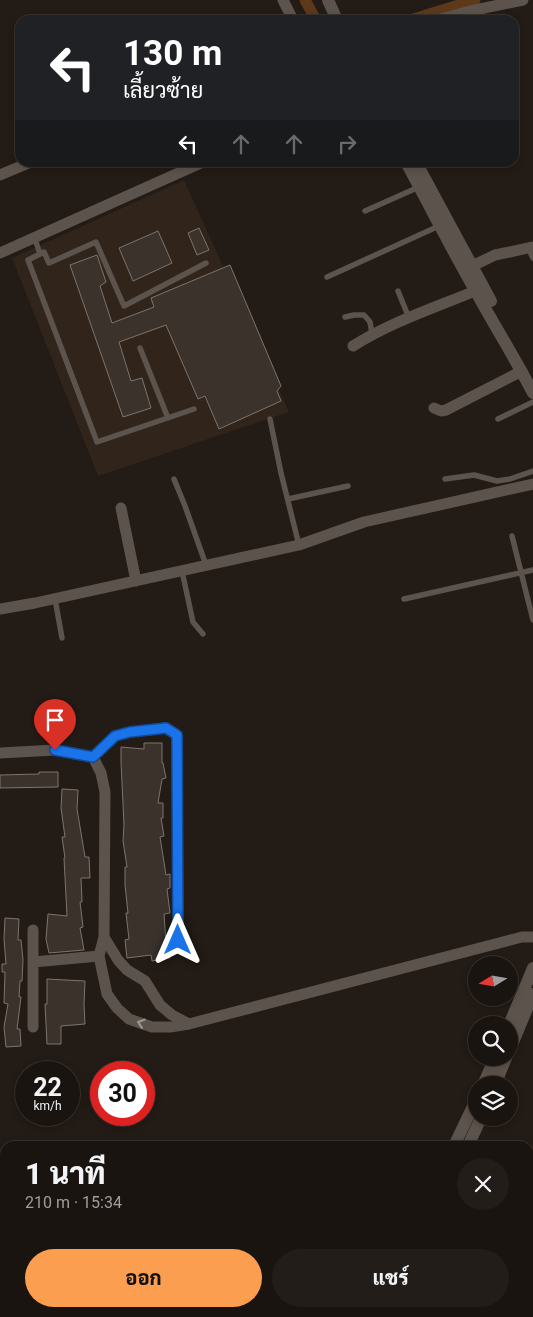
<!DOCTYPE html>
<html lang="th">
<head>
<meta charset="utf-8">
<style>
	:root { --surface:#1a1410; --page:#231d19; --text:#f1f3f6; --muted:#9f9e9f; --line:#383330; --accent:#fb9e50 }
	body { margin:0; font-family:Roboto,Sarabun,sans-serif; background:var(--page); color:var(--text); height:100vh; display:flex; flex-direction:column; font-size:19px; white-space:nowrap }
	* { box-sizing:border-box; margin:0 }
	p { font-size:16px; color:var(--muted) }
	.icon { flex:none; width:28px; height:28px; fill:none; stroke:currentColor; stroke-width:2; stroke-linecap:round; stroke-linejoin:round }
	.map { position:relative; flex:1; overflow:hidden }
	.side { position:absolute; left:0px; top:1141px; width:534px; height:176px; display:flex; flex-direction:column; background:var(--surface); border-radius:15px 15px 0 0; box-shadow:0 2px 8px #0003,0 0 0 1px var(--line) }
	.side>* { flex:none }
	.guide { position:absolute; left:15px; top:15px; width:504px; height:152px; border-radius:15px; box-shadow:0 2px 8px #0003,0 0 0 1px var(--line); background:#202124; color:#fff; overflow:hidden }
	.needle { width:32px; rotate:259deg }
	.buttons { position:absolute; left:468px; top:956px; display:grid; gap:10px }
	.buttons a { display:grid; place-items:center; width:50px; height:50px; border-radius:50%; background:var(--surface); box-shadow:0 2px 8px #0003,0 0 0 1px var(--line); font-size:25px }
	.speed { position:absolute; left:15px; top:1061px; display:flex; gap:10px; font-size:25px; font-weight:700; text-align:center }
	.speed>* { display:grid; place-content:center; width:65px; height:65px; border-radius:50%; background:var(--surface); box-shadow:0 2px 8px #0003,0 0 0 1px var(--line); line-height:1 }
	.speed small { font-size:12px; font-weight:400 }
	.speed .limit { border:8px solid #d22; background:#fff; color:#111 }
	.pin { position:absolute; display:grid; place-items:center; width:42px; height:42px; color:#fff; margin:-51px -21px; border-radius:50% 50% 50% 0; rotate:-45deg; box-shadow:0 0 5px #0007 }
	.pin .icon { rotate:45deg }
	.me { position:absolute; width:55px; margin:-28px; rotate:0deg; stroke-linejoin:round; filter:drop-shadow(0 0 4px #0008) }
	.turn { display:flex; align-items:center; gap:18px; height:105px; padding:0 25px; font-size:22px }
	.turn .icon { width:65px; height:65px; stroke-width:2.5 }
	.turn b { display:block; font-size:35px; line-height:42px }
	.lanes { display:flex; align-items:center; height:48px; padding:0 25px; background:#0003; justify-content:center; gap:25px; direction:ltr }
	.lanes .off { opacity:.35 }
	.round { display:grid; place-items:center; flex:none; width:52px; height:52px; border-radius:26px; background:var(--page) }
	.overview { display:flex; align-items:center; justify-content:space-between; height:85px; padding:0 25px }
	h1 { font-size:30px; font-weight:800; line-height:38px }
	.action { display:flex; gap:10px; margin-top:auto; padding:10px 25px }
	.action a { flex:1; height:58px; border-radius:30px; background:var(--accent); color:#111; font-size:20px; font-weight:800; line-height:58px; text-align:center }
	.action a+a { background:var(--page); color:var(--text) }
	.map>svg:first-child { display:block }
</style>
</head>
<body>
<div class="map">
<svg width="533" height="1317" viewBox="0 0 533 1317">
	<rect width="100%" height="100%" fill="#231b15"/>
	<path fill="#31241b" d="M 184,180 L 289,412 L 98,476 L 12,258 Z"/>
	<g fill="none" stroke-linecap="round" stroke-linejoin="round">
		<path stroke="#5d391a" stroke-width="11" d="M 305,0 L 316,20
			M 410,20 L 475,0"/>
	</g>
	<path fill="#3b322c" stroke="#7e746d" d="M 199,228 L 209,250 L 197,255 L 188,233 Z
		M 158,231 L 172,263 L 133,281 L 119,248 Z
		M 97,255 L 106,282 L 100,286 L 112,323 L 154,307 L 151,298 L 230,265 L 281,386 L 277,391 L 281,401 L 219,429 L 205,396 L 198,399 L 166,325 L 119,342 L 131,381 L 142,378 L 151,408 L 123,417 L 70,265 Z
		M 144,743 L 162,743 L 162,763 L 163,763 L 166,778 L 162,779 L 158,803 L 163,803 L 163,818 L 161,818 L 164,836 L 160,837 L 166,875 L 170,874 L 170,888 L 167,889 L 170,913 L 164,914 L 166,943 L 168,942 L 170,958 L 152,961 L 151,955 L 127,958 L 125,940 L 129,939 L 126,913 L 128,913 L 125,885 L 125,867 L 127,867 L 123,841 L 124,825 L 121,762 L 121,747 L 144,749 Z
		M 39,772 L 58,772 L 58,787 L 0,788 L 0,775 L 39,774 Z
		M 62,789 L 78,790 L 77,809 L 85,857 L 89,857 L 90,878 L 81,878 L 82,902 L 80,902 L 83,927 L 80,928 L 84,950 L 49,953 L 46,939 L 48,914 L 67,916 L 64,858 L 65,858 L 62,837 L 65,837 L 61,808 Z
		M 5,918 L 19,919 L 18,940 L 21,940 L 23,960 L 22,981 L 20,981 L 19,997 L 21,997 L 17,1029 L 20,1029 L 21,1046 L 6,1047 L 4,1027 L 8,1004 L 4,1003 L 5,972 L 2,972 L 2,964 L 6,964 L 4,939 Z
		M 47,979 L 85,981 L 84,1004 L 85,1024 L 61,1026 L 61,1044 L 47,1044 L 45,1004 L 47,1004 Z"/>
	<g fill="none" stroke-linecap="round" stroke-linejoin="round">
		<path stroke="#5c534c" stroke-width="5.5" d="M 365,211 L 419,187
			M 35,239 L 40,254
			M 528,248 L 533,258
			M 327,277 L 439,226
			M 398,291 L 409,318
			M 345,317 L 354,315 L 364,315 L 370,322 L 372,334
			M 140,348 L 168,418
			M 194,409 L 97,442 L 28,260 L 44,252 L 49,263 L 96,242 L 124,306 L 206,263
			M 270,419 L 281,473 L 299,545
			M 498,419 L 533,402
			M 174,479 L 185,506 L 206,565
			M 445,479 L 474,475 L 497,481 L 510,479 L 533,471
			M 288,499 L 348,486
			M 512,536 L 533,620
			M 182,571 L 193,622 L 203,634
			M 55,599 L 62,638
			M 404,599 L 533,570"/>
		<path stroke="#5c534c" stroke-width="11" d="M 283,0 L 293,20
			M 437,20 L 470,11 L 523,0
			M 0,175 L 31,162
			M 0,253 L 203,162
			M 472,266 L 495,255 L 533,247
			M 353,346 C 391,322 434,308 475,291
			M 434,408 L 441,411 L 446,410 L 522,371
			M 121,508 L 136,581
			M 0,609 L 35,603 L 299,545 L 364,522 L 533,484
			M 0,753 L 55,750 L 93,757 L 101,773 L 105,792 L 104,937 L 99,956 L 107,994 L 117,1008 L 129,1019 L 152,1027 L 170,1027 L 189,1024 L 522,937 L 533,937
			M 93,757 L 115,736 L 130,732 L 166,728 L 177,735 L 178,940
			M 33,930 L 33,1027
			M 104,937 L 118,960 L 127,970 L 145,981 L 160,1005 L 172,1015 L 189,1024
			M 33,962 L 99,956"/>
		<path stroke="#5c534c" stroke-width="12" d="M 328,0 L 337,20
			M 406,162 C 429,205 451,248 475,290 C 494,325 515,358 533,393
			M 416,162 L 491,301
			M 509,1025 L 533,968
			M 509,1052 L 533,994
			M 483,1085 L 495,1058
			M 495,1085 L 506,1058
			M 454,1146 L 476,1100
			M 468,1146 L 481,1118
			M 401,1317 L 401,1312
			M 414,1317 L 414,1312"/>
	</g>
	<defs><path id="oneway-chevron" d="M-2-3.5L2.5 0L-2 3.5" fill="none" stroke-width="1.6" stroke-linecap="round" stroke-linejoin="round" transform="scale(1.25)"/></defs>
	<use stroke="#9e9892" href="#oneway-chevron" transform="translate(141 1023) rotate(-162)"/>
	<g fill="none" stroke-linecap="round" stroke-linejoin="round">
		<g stroke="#114b97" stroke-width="12">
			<path id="route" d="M 55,750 L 93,757 L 115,736 L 130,732 L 166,728 L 177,735 L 178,940"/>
		</g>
		<use href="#route" stroke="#1a73e8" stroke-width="9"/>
	</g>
</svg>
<div class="buttons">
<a><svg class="needle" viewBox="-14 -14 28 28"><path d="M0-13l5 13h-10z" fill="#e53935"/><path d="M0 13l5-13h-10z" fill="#9f9e9f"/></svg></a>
<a><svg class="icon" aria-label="search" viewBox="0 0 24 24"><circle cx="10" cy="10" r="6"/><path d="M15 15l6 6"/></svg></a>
<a><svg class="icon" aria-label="layers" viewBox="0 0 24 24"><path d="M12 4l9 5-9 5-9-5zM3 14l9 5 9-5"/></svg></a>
</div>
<div class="speed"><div>22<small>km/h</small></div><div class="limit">30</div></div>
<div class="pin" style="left:55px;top:750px;background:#d93025"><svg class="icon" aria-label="arrive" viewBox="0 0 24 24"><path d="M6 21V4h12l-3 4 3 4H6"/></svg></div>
<svg class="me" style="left:178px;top:940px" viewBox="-20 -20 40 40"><path d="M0-17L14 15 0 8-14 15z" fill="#1a73e8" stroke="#fff" stroke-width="4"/></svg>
<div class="guide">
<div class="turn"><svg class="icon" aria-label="left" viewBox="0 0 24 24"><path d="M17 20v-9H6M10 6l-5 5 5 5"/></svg><div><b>130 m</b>เลี้ยวซ้าย</div></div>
<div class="lanes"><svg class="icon" aria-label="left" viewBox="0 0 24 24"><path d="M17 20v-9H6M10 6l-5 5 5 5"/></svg><svg class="icon off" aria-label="ahead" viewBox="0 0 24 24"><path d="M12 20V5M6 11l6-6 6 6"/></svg><svg class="icon off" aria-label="ahead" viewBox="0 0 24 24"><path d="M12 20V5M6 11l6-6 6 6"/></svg><svg class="icon off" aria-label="right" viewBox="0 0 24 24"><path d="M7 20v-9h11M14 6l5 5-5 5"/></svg></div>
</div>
<section class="side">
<div class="overview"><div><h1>1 นาที</h1><p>210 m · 15:34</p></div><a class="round"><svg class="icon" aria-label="close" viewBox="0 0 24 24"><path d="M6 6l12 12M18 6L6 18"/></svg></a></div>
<div class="action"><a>ออก</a><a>แชร์</a></div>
</section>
</div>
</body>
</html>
